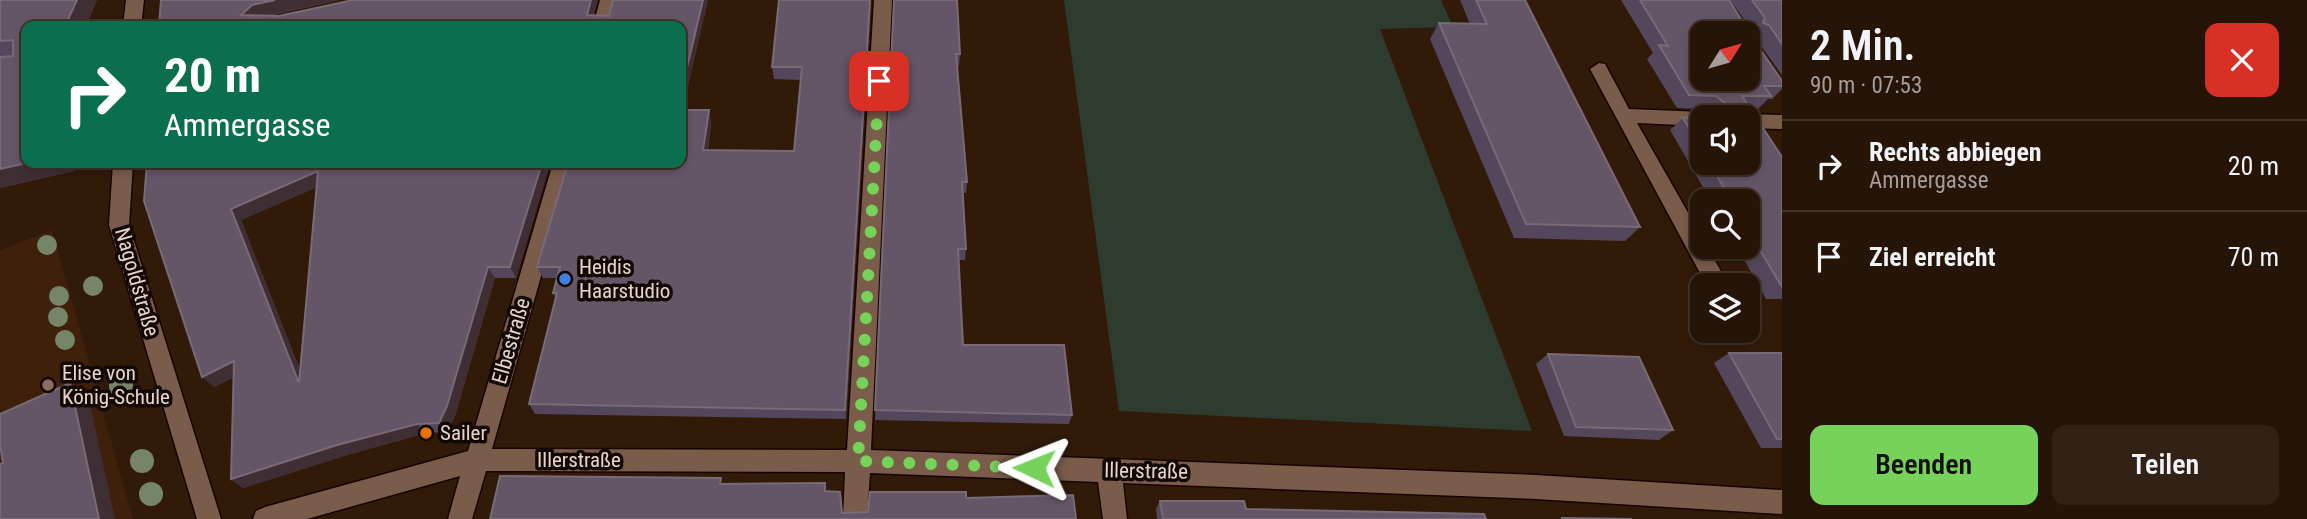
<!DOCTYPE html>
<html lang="de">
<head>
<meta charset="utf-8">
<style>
	:root { --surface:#261407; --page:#322115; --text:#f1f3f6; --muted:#a49e9b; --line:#423328; --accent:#77d259 }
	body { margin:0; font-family:"Roboto Condensed",sans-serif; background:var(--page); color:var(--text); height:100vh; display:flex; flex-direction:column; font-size:26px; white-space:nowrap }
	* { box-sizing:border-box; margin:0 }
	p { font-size:23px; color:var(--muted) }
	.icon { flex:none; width:38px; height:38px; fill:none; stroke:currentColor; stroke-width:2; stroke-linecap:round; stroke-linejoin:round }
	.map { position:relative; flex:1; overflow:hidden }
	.panel { display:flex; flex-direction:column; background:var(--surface); width:525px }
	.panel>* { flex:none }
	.hud { position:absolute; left:21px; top:21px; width:665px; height:147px; border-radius:14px; box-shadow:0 4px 10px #0003,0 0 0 2px var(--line); background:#0b6e4f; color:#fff; overflow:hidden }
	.needle { width:46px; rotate:53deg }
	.buttons { position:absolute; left:1690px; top:21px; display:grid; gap:14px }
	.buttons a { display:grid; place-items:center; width:70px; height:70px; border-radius:14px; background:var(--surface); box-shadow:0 4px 10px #0003,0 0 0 2px var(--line); font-size:35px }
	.pin { position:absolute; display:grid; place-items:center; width:60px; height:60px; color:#fff; margin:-30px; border-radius:14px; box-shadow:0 4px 10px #0006 }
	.me { position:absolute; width:77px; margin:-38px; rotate:272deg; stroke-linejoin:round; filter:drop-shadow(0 0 5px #0008) }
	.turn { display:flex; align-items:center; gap:24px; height:147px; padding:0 28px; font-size:32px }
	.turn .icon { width:91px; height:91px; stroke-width:2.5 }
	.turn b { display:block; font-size:49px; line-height:60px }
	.round { display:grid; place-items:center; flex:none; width:74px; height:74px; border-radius:14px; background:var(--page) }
	.headline { display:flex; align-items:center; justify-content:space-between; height:119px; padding:0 28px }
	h1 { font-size:42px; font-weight:600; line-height:52px }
	.cta { display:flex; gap:14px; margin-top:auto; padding:14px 28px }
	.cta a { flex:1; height:80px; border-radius:14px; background:var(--accent); color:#111; font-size:28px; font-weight:600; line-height:80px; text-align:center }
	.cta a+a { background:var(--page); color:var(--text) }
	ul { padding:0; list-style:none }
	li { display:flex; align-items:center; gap:21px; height:91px; padding:0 28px; border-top:2px solid var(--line) }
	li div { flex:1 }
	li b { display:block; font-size:26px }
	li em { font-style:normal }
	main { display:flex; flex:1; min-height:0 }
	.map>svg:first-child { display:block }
</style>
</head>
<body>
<main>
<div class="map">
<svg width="1782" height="519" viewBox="0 0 1782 519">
	<rect width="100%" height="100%" fill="#321a09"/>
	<path fill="#3f200b" d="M 52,230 L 133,519 L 0,519 L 0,250 Z"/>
	<path fill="#2d3c2f" d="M 1064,0 L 1441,0 L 1453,27 L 1380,29 L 1532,431 L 1119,411 Z"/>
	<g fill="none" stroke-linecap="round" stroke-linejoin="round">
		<g stroke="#190400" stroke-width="3">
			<path id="service" d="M 1599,63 L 1605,64 L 1629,109 L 1703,112 L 1711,117 L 1703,117 L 1703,126 L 1637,123 L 1703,239 L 1703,247 L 1707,247 L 1725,278 L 1722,284 L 1706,284 L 1590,69 Z
				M 1748,114 L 1782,115 L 1782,129 L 1748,128 L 1748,117 L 1741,117 Z"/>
		</g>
		<g stroke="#190400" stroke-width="3">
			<path id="minor" d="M 126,0 L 144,0 L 141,26 L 123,26 Z
				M 600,0 L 618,0 L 611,26 L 593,26 Z
				M 874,0 L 892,0 L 871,450 L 1536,475 L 1782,490 L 1782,514 L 1536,499 L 1123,483 L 1127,519 L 1103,519 L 1098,482 L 870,473 L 867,519 L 843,519 L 845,472 L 486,471 L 472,519 L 448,519 L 460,476 L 307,519 L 253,519 L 256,511 L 265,507 L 468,451 L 553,163 L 573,163 L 492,449 L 847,450 Z
				M 113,163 L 133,163 L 129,225 L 221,519 L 197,519 L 109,225 Z"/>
		</g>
		<use href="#service" fill="#7a5c4b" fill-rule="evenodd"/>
		<use href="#minor" fill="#7a5c4b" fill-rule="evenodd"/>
	</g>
	<g fill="#768468">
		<circle cx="47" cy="245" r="10"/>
		<circle cx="93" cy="286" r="10"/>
		<circle cx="59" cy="296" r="10"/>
		<circle cx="58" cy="317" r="10"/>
		<circle cx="65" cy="340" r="10"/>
		<circle cx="121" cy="386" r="12"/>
		<circle cx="142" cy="461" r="12"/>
		<circle cx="151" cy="494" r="12"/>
	</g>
	<path fill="#54475b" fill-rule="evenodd" d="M 0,0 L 97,0 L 86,26 L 26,26 L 26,163 L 75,163 L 74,171 L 0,188 Z
		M 340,0 L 268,16 L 609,16 L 708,0 L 682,110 L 709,110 L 711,123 L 708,150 L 794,151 L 801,80 L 774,79 L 772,67 L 871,0 L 846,419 L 535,414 L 529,404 L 556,299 L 553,293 L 557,278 L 543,278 L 537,267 L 681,163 L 159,26 Z
		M 894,0 L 960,54 L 959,66 L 957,66 L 967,182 L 966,193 L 963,193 L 966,249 L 965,260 L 959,260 L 963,345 L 1072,415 L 1069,424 L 875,420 Z
		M 1460,0 L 1525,0 L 1640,227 L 1625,241 L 1514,238 L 1430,39 L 1439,23 L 1470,24 Z
		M 1621,0 L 1729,0 L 1742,21 L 1746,22 L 1730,0 L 1782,0 L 1782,75 L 1758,42 L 1758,46 L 1782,81 L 1782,89 L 1772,99 L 1768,99 L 1758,109 L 1751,109 L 1782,157 L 1782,299 L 1766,299 L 1737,247 L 1748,247 L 1748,201 L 1711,201 L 1670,130 L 1683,118 L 1709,116 L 1711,115 L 1703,109 L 1677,108 L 1647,59 L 1653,53 ZM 1703,117 L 1748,163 L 1703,163 Z
		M 147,163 L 550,163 L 516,278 L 495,278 L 455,416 L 447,432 L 426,433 L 347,455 L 243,488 L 231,479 L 234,377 L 214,387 ZM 317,187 L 300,370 L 241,220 Z
		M 1729,353 L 1782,353 L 1782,448 L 1761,448 L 1714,363 Z
		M 1548,354 L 1673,430 L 1659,440 L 1564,436 L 1536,364 Z
		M 1160,501 L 1246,509 L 1486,519 L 1157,519 L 1156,509 Z"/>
	<path fill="#402e35" d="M 77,0 L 97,0 L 86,26 L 65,26 Z
		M 275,0 L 340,0 L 260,17 L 241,15 L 252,5 Z
		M 591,0 L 598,0 L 591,26 L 587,15 Z
		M 703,0 L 708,0 L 681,118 L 681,93 Z
		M 870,0 L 871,0 L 846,419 L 845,410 Z
		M 709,110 L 711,123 L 706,162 L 703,150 Z
		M 27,163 L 75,163 L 74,171 L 0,188 L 0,169 Z
		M 542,163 L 550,163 L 516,278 L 510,267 Z
		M 318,171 L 327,183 L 241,220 L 309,393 L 299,383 L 231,209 Z
		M 488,267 L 495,278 L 455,416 L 447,432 L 439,423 Z
		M 234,361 L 245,371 L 214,387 L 202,377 Z
		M 70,383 L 88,395 L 115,519 L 99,519 Z
		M 417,424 L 426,433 L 347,455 L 243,488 L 231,479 L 337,445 Z"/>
	<path fill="#645667" stroke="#786a77" stroke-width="2" fill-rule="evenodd" d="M 0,0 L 77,0 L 65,26 L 26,26 L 27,163 L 0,169 L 0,57 L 13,56 L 13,40 L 0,41 Z
		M 161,0 L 275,0 L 252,5 L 241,15 L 279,16 L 353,0 L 591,0 L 587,15 L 609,16 L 613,0 L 703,0 L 681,93 L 681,26 L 159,26 Z
		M 779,0 L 870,0 L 845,410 L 529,404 L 557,293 L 553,293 L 560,267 L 537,267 L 568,163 L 681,163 L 681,110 L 709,110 L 703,150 L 794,151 L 802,67 L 772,67 Z
		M 894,0 L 957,0 L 960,54 L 956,54 L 967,182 L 962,182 L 966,249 L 958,249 L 963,345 L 1064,345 L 1072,415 L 875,410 Z
		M 1476,0 L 1525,0 L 1640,227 L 1526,224 L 1439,23 L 1487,24 Z
		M 1640,0 L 1729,0 L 1742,21 L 1758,25 L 1758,46 L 1782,81 L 1782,86 L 1764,86 L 1771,96 L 1742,96 L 1782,157 L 1782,287 L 1748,230 L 1748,201 L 1732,201 L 1709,163 L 1748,163 L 1748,117 L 1703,117 L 1703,152 L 1683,118 L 1716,116 L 1718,107 L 1726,104 L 1716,96 L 1689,95 L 1659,45 L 1668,46 ZM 1703,33 L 1748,33 L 1748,79 L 1703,79 Z
		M 1752,0 L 1782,0 L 1782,44 L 1769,25 L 1763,23 L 1765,18 Z
		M 147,163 L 542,163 L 510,267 L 488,267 L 447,406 L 439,423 L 417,424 L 337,445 L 231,479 L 234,361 L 202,377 L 144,201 ZM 318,171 L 299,383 L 231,209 Z
		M 1729,353 L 1782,353 L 1782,439 L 1777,439 Z
		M 1548,354 L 1639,357 L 1673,430 L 1576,427 Z
		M 70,383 L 99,519 L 0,519 L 0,464 L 3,463 L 0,444 L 0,414 Z
		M 500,476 L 721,478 L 720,484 L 825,483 L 825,491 L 840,492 L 842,513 L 868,512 L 870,492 L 966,492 L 966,498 L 1073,495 L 1076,519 L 490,519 Z
		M 1160,501 L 1244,501 L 1246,509 L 1484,514 L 1486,519 L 1163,519 Z
		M 1562,518 L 1632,519 L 1562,519 Z"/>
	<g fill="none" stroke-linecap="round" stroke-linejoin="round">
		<path stroke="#77d259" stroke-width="12" stroke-dasharray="0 21.6" d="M 879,81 L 858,461 L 1034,468"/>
	</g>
	<circle fill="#3f7fe0" stroke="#120803" stroke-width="2.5" cx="565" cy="279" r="7"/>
	<circle fill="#8d6e63" stroke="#120803" stroke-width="2.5" cx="48" cy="385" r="7"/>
	<circle fill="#e8710a" stroke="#120803" stroke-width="2.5" cx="426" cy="433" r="7"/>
	<g text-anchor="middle" stroke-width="7" stroke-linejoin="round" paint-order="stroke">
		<g font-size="21" fill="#e7d5cb" stroke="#120803" text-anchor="start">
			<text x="579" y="274">Heidis<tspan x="579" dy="24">Haarstudio</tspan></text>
			<text x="62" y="380">Elise von<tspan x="62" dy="24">König-Schule</tspan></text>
			<text x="440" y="440">Sailer</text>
		</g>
		<g font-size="21" fill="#e7d5cb" stroke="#120803">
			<text transform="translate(137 282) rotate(74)" y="7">Nagoldstraße</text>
			<text transform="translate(511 341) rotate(-74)" y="7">Elbestraße</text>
			<text x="579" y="467">Illerstraße</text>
			<text transform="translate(1146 471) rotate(1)" y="7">Illerstraße</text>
		</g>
	</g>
</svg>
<div class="buttons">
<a><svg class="needle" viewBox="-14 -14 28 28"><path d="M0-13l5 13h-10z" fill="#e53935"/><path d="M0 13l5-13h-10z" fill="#a49e9b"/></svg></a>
<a><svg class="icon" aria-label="sound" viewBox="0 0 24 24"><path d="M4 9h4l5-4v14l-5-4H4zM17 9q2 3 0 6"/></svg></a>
<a><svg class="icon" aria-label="search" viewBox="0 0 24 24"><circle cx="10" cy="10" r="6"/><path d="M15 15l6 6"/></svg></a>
<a><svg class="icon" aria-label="layers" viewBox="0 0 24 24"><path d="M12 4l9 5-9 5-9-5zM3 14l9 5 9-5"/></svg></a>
</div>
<div class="pin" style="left:879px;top:81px;background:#d93025"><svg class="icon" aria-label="arrive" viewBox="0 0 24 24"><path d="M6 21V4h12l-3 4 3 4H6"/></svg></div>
<svg class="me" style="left:1034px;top:468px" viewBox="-20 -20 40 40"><path d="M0-17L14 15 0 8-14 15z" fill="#77d259" stroke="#fff" stroke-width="4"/></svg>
<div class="hud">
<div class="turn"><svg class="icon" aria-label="right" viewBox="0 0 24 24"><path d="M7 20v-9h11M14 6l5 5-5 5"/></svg><div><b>20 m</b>Ammergasse</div></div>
</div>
</div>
<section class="panel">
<div class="headline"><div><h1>2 Min.</h1><p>90 m · 07:53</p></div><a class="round" style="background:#d93025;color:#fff"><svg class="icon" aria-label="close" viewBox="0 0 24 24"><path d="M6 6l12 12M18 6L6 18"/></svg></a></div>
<ul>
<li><svg class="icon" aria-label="right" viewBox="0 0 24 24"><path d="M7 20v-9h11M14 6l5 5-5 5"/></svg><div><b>Rechts abbiegen</b><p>Ammergasse</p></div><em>20 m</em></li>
<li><svg class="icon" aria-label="arrive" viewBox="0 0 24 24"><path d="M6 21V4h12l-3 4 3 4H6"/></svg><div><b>Ziel erreicht</b></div><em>70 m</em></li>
</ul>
<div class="cta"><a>Beenden</a><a>Teilen</a></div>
</section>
</main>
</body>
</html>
